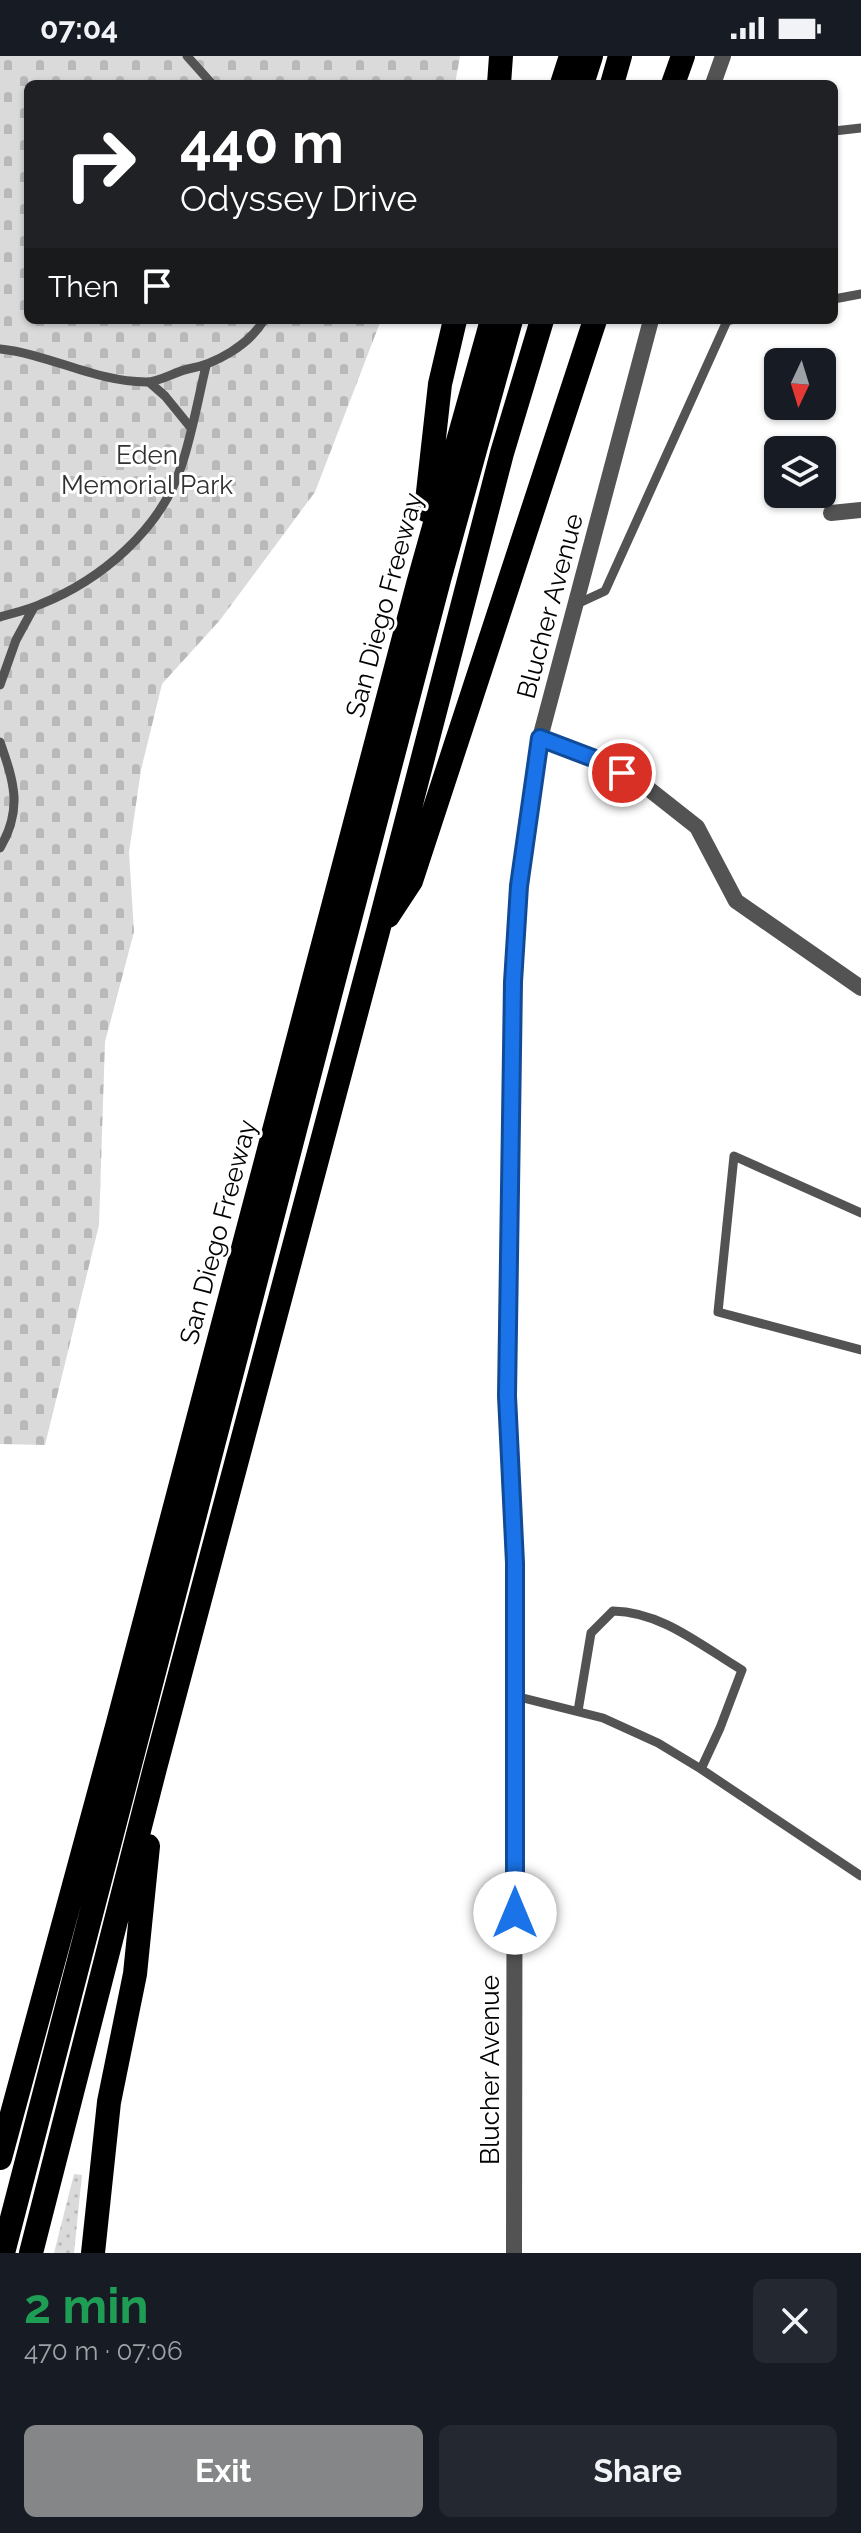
<!DOCTYPE html>
<html lang="en">
<head>
<meta charset="utf-8">
<style>
	:root { --surface:#171b24; --page:#242831; --text:#f1f3f6; --muted:#9ea1a6; --accent:#858687 }
	body { margin:0; font-family:Raleway,sans-serif; background:var(--page); color:var(--text); height:100vh; display:flex; flex-direction:column; font-size:30px; white-space:nowrap }
	* { box-sizing:border-box; margin:0 }
	p { font-size:26px; color:var(--muted) }
	.icon { flex:none; width:44px; height:44px; fill:none; stroke:currentColor; stroke-width:2; stroke-linecap:round; stroke-linejoin:round }
	.map { position:relative; height:2197px; overflow:hidden }
	.details { display:flex; flex-direction:column; background:var(--surface); flex:1 }
	.details>* { flex:none }
	.top-card { position:absolute; left:24px; top:24px; width:814px; height:244px; border-radius:12px; box-shadow:0 2px 6px #0004; background:#202124; color:#fff; overflow:hidden }
	.needle { width:52px; rotate:184deg }
	.fabs { position:absolute; left:764px; top:292px; display:grid; gap:16px }
	.fabs a { display:grid; place-items:center; width:72px; height:72px; border-radius:12px; background:var(--surface); box-shadow:0 2px 6px #0004; font-size:40px }
	.pin { position:absolute; display:grid; place-items:center; width:68px; height:68px; color:#fff; margin:-34px; border:4px solid #fff; border-radius:50%; box-shadow:0 2px 8px #0007 }
	.me { position:absolute; width:88px; margin:-44px; rotate:0deg; stroke-linejoin:round; filter:drop-shadow(0 0 6px #0008) }
	.turn { display:flex; align-items:center; gap:28px; height:168px; padding:0 24px; font-size:36px }
	.turn .icon { width:104px; height:104px; stroke-width:2.5 }
	.turn b { display:block; font-size:56px; line-height:68px }
	.then { display:flex; align-items:center; height:76px; padding:0 24px; background:#0003; gap:16px; font-size:30px }
	.round { display:grid; place-items:center; flex:none; width:84px; height:84px; border-radius:12px; background:var(--page) }
	.headline { display:flex; align-items:center; justify-content:space-between; height:136px; padding:0 24px }
	h1 { font-size:48px; font-weight:700; line-height:60px; color:#1e9e55 }
	.primary-button { display:flex; gap:16px; margin-top:auto; padding:16px 24px }
	.primary-button a { flex:1; height:92px; border-radius:12px; background:var(--accent); color:#fff; font-size:32px; font-weight:700; line-height:92px; text-align:center }
	.primary-button a+a { background:var(--page); color:var(--text) }
	.status { display:flex; justify-content:space-between; align-items:center; height:56px; padding:0 40px; background:var(--surface); direction:ltr }
	.status svg { height:22px; fill:currentColor }
	.map>svg:first-child { display:block }
</style>
</head>
<body>
<div class="status"><b>07:04</b><svg viewBox="0 0 49 12"><path d="M0 12V9h3v3zM5 12V6h3v6zM10 12V3h3v9zM15 12V0h3v12zM26 1h20v11H26zM47 4h2v5h-2z"/></svg></div>
<div class="map">
<svg width="861" height="2197" viewBox="0 0 861 2197">
	<defs>
		<pattern id="grass-dots" width="8" height="8" patternUnits="userSpaceOnUse" patternTransform="scale(2)"><rect width="8" height="8" fill="#dadada"/><path d="M2 2h.1M6 6h.1" fill="none" stroke="#b9b9b9" stroke-width="1.8" stroke-linecap="round"/></pattern>
		<pattern id="cemetery-stones" width="16" height="16" patternUnits="userSpaceOnUse" patternTransform="scale(2)"><rect width="16" height="16" fill="#dadada"/><path d="M2 7V4a2 2 0 0 1 4 0v3zM10 15v-3a2 2 0 0 1 4 0v3z" fill="#b9b9b9"/></pattern>
	</defs>
	<rect width="100%" height="100%" fill="#fff"/>
	<path fill="url(#grass-dots)" d="M 74,2118 L 82,2119 L 74,2197 L 54,2197 Z"/>
	<path fill="url(#cemetery-stones)" d="M 0,0 L 460,0 L 455,28 L 28,28 L 28,264 L 381,264 L 315,436 L 220,564 L 162,628 L 141,714 L 129,796 L 134,876 L 105,986 L 99,1169 L 45,1389 L 0,1388 Z"/>
	<g fill="none" stroke-linecap="round" stroke-linejoin="round">
		<path stroke="#535353" stroke-width="9" d="M 187,0 L 212,28
			M 834,75 L 861,72
			M 834,243 L 861,238
			M 0,293 C 49,298 96,326 146,326 C 160,326 174,316 188,313 C 216,308 249,289 264,264
			M 149,326 L 165,340 L 191,372
			M 577,548 L 605,535 L 727,265 L 731,264
			M 0,561 C 13,557 28,554 41,548 C 101,524 160,474 181,411 C 192,379 198,343 206,310
			M 0,629 L 16,584 L 34,551
			M 0,686 C 14,726 23,753 0,792
			M 861,1157 L 734,1100 L 718,1256 L 861,1294
			M 515,1640 L 603,1662 L 658,1687 L 701,1713 L 720,1672 L 742,1614 C 700,1589 662,1556 613,1555 L 591,1577 L 578,1655
			M 701,1713 L 861,1820"/>
		<path stroke="#535353" stroke-width="16" d="M 713,28 L 723,0
			M 831,457 L 861,454
			M 540,682 L 598,704 L 645,730 L 697,771 L 736,845 L 861,932
			M 514,2197 L 515,1507 L 507,1340 L 513,926 L 519,830 L 540,682 L 651,264"/>
		<path stroke="#000" stroke-width="24" d="M 499,28 L 501,0
			M 562,28 L 571,0
			M 582,28 L 591,0
			M 612,28 L 620,0
			M 673,28 L 683,0
			M 426,454 L 440,328 L 455,264
			M 388,860 L 411,825 L 595,264
			M 0,2102 L 118,1667 L 418,528 L 492,264
			M 3,2197 L 336,916 L 439,524 L 511,264
			M 31,2197 L 155,1712 L 378,875 L 502,397 L 542,264
			M 93,2197 L 109,2046 L 135,1918 L 148,1790"/>
	</g>
	<g fill="none" stroke-linecap="round" stroke-linejoin="round">
		<g stroke="#114b97" stroke-width="20">
			<path id="route" d="M 515,1857 L 515,1507 L 507,1340 L 513,926 L 519,830 L 540,682 L 598,704 L 622,717"/>
		</g>
		<use href="#route" stroke="#1a73e8" stroke-width="14"/>
	</g>
	<g text-anchor="middle" stroke-width="6" stroke-linejoin="round" paint-order="stroke">
		<g font-size="26" fill="#313131" stroke="#fff">
			<text x="147" y="408">Eden<tspan x="147" dy="30">Memorial Park</tspan></text>
		</g>
		<g font-size="26" fill="#000" stroke="#fff">
			<text transform="translate(384 549) rotate(-75)" y="9">San Diego Freeway</text>
			<text transform="translate(550 550) rotate(-75)" y="9">Blucher Avenue</text>
			<text transform="translate(218 1176) rotate(-75)" y="9">San Diego Freeway</text>
			<text transform="translate(490 2014) rotate(-90)" y="9">Blucher Avenue</text>
		</g>
	</g>
</svg>
<div class="fabs">
<a><svg class="needle" viewBox="-14 -14 28 28"><path d="M0-13l5 13h-10z" fill="#e53935"/><path d="M0 13l5-13h-10z" fill="#9ea1a6"/></svg></a>
<a><svg class="icon" aria-label="layers" viewBox="0 0 24 24"><path d="M12 4l9 5-9 5-9-5zM3 14l9 5 9-5"/></svg></a>
</div>
<div class="pin" style="left:622px;top:717px;background:#d93025"><svg class="icon" aria-label="arrive" viewBox="0 0 24 24"><path d="M6 21V4h12l-3 4 3 4H6"/></svg></div>
<svg class="me" style="left:515px;top:1857px" viewBox="-20 -20 40 40"><circle r="19" fill="#fff"/><path d="M0-13L10 11 0 6-10 11z" fill="#1a73e8"/></svg>
<div class="top-card">
<div class="turn"><svg class="icon" aria-label="right" viewBox="0 0 24 24"><path d="M7 20v-9h11M14 6l5 5-5 5"/></svg><div><b>440 m</b>Odyssey Drive</div></div>
<div class="then">Then<svg class="icon" aria-label="arrive" viewBox="0 0 24 24"><path d="M6 21V4h12l-3 4 3 4H6"/></svg></div>
</div>
</div>
<section class="details">
<div class="headline"><div><h1>2 min</h1><p>470 m · 07:06</p></div><a class="round"><svg class="icon" aria-label="close" viewBox="0 0 24 24"><path d="M6 6l12 12M18 6L6 18"/></svg></a></div>
<div class="primary-button"><a>Exit</a><a>Share</a></div>
</section>
</body>
</html>
